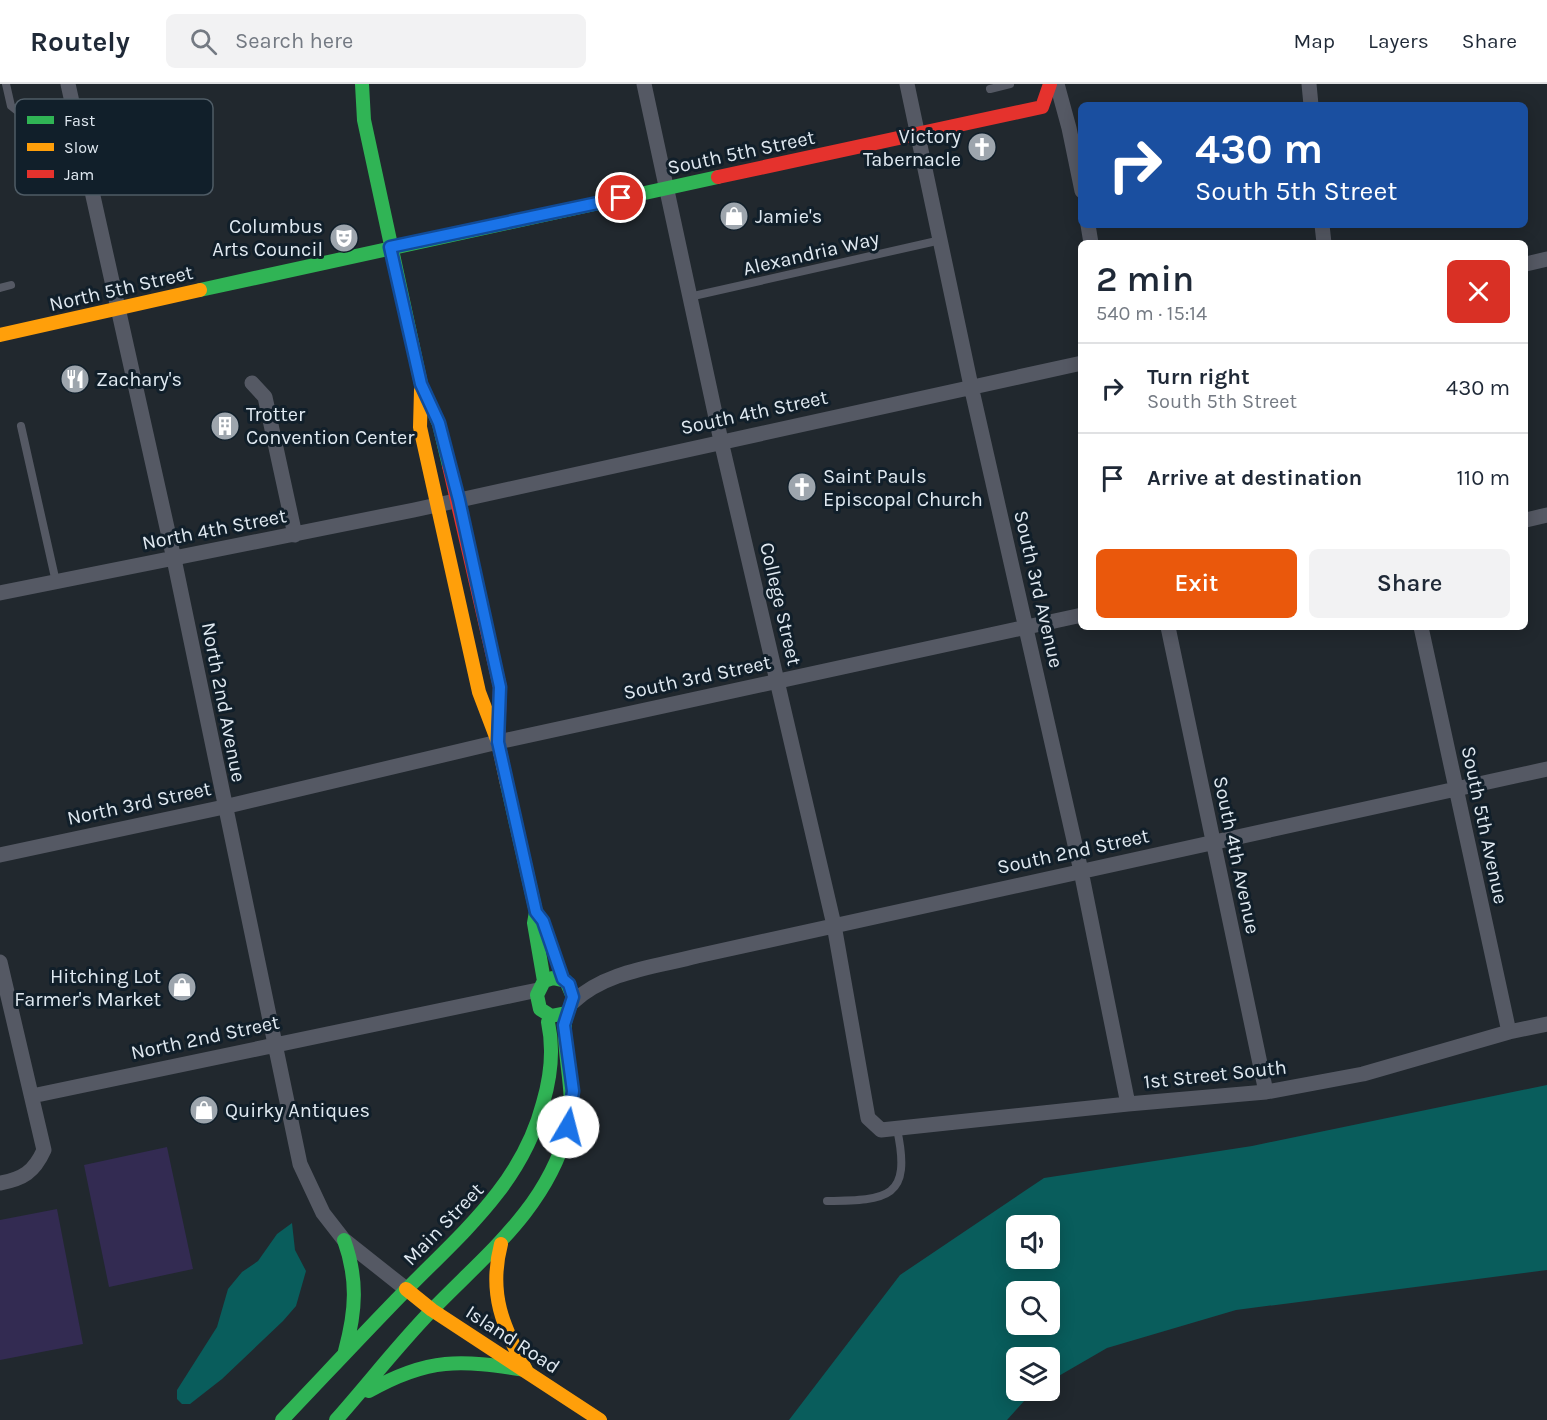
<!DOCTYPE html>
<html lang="en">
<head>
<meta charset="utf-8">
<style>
	:root { --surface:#fff; --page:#f2f2f3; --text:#1f2937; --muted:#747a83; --line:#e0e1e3; --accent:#ea580c }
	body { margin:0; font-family:Karla,sans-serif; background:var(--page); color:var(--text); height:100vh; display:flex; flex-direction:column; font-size:22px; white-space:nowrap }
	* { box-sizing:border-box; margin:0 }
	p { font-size:20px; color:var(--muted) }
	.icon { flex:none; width:33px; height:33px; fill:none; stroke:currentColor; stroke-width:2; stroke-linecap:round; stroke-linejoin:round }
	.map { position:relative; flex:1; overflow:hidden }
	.details { position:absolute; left:1078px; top:156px; width:450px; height:390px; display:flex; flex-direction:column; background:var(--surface); border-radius:9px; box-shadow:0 3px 15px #0003 }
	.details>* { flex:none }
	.top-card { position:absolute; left:1078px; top:18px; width:450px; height:126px; border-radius:9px; box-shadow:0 3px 15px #0003; background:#1a4fa0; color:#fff; overflow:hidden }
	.controls { position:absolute; left:1006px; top:1131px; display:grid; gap:12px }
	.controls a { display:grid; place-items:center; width:54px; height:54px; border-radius:9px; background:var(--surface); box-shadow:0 3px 15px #0003; font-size:30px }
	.pin { position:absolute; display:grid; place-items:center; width:51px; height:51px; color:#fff; margin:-26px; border:3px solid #fff; border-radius:50%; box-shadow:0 2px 6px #0007 }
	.me { position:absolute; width:66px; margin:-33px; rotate:8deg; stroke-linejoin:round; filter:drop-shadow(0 0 4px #0008) }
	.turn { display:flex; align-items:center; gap:21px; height:126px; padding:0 18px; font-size:27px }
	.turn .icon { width:78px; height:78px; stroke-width:2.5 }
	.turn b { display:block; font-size:42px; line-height:51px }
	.round { display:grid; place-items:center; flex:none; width:63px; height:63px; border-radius:9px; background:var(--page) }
	.summary { display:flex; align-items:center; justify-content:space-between; height:102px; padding:0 18px }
	h1 { font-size:36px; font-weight:600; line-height:45px }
	.primary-button { display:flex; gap:12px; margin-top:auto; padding:12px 18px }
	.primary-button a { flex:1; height:69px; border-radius:9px; background:var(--accent); color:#fff; font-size:24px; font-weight:600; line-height:69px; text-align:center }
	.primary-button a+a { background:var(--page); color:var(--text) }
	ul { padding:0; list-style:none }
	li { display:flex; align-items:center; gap:18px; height:90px; padding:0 18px; border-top:2px solid var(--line) }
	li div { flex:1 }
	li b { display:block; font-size:22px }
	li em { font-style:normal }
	header { display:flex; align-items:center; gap:36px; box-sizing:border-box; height:84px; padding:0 30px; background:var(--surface); border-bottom:2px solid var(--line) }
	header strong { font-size:28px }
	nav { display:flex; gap:33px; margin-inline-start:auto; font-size:21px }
	.search { width:420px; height:54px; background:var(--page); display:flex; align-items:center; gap:15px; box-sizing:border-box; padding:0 21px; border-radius:9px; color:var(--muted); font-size:22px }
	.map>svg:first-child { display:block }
</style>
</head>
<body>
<header>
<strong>Routely</strong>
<div class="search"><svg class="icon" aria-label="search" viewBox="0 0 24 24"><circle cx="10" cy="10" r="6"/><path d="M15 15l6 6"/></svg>Search here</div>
<nav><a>Map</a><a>Layers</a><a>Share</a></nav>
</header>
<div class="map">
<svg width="1547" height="1336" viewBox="0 0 1547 1336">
	<rect width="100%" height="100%" fill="#21282e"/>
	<path fill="#332b52" d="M 167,1063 L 193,1185 L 109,1203 L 84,1081 Z
		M 57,1125 L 83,1260 L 0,1276 L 0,1136 Z"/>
	<path fill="#095d5c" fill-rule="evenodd" d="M 1547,1001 L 1547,1186 L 1236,1226 L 1107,1264 L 1050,1297 L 1050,1274 L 1017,1274 L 1017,1306 L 1033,1307 L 1007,1336 L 789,1336 L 900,1191 L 1044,1094 L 1252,1062 ZM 1017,1142 L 1050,1142 L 1050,1174 L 1017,1174 ZM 1017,1208 L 1050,1208 L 1050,1240 L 1017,1240 Z
		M 292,1139 L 295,1166 L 306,1187 L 296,1222 L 283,1237 L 222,1295 L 190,1320 L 182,1320 L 177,1315 L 177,1306 L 217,1243 L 228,1205 L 242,1188 L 258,1177 L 277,1150 Z"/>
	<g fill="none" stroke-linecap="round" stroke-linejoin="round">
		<path stroke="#555964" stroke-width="8" d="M 6,0 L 11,22 L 16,26 L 44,22
			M 990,5 L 1010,0
			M 0,204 L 11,201
			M 689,213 L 941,156
			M 21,342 L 56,498
			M 827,1117 C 888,1116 912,1115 897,1045"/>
		<path stroke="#555964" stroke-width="15" d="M 68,0 L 174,475 L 300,1080 L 323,1129 L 344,1156 L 406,1205
			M 644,0 L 721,357 L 834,841 L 868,1034 L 881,1046 L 1128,1020 L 1266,1008 L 1363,990 L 1509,948 L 1547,940
			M 907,0 L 971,302 L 1081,787 L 1128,1020
			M 1057,0 L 1069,44 L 1082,107
			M 1309,0 L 1311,21
			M 1088,141 L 1091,159
			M 1322,141 L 1324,159
			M 1526,180 L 1547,175
			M 252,299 L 265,313 L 295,451
			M 1526,436 L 1547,431
			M 0,509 L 414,426 L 1082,279
			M 1168,543 L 1266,1008
			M 1421,543 L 1509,948
			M 0,771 L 224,723 L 498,658 L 1082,531
			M 0,878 L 44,1066 C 34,1088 23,1095 0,1099
			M 573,918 C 606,887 655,883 697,872 L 1547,685
			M 32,1012 L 538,906"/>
		<path stroke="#30b455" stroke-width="14" d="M 362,0 L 364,36 L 421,300 L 439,340 L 449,382
			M 200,206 L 718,93
			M 507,700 L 536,828 L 534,839 L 544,897
			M 344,1156 C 358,1195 356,1227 345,1267
			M 369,1307 C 429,1273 460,1276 526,1286
			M 282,1336 C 323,1293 363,1250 405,1207 C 461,1150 522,1100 543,1019 C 551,992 554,966 548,938
			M 336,1336 C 368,1300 398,1261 432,1226 C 485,1171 546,1125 567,1047 C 577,1010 563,976 565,939 C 566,930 571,922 573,913 L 566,897 L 553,894 L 544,897 L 537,911 L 540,925 L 551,932 L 566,929"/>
		<path stroke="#ff9f0a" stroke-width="14" d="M 0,251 L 200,206
			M 421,306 L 420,343 L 479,608 L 498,658 L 507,700
			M 501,1160 C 488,1210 503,1242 526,1286
			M 406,1205 L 432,1226 L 600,1336"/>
		<path stroke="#e5322d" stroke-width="14" d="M 718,93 L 1042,23 L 1050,0
			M 449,382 L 500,603 L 498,658"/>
	</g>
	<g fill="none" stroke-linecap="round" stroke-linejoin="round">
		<g stroke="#114b97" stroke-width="15">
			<path id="route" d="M 568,1043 L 573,1007 L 564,941 L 573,913 L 569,900 L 563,895 L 543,837 L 536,828 L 498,658 L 500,603 L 459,416 L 439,339 L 421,300 L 390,163 L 621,114"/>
		</g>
		<use href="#route" stroke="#1a73e8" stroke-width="10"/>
	</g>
	<defs>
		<g id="church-disc" transform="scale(1.5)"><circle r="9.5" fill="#9da5ad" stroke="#111f2a"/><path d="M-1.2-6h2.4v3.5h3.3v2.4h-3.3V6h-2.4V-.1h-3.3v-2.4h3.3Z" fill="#fff"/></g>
		<g id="shop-disc" transform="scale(1.5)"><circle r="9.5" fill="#9da5ad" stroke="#111f2a"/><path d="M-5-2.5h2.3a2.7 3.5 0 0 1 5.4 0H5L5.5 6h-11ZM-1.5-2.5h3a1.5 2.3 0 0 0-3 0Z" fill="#fff"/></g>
		<g id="theatre-disc" transform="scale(1.5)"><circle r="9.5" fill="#9da5ad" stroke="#111f2a"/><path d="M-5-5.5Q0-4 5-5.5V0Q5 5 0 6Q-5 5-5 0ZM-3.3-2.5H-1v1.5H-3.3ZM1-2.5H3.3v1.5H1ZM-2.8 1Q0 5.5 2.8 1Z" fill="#fff"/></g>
		<g id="restaurant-disc" transform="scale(1.5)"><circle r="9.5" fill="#9da5ad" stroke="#111f2a"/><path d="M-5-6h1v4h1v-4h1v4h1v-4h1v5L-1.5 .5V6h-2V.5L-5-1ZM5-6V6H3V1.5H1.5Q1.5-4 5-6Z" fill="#fff"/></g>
		<g id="building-disc" transform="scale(1.5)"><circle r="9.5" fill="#9da5ad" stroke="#111f2a"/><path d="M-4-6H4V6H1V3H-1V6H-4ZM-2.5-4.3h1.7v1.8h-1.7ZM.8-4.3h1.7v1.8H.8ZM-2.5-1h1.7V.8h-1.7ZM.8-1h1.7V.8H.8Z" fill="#fff"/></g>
	</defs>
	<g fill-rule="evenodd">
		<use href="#church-disc" x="982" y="63"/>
		<use href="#shop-disc" x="734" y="132"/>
		<use href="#theatre-disc" x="344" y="154"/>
		<use href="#restaurant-disc" x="75" y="295"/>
		<use href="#building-disc" x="225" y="342"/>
		<use href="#church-disc" x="802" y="403"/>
		<use href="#shop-disc" x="182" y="903"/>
		<use href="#shop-disc" x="204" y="1026"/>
	</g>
	<g text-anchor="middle" stroke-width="6" stroke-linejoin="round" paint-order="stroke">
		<g font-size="20" fill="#e0e9f1" stroke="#111f2a" text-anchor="start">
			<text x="961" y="59" text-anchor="end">Victory<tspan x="961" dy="23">Tabernacle</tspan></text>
			<text x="755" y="139">Jamie's</text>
			<text x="323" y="149" text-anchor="end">Columbus<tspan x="323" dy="23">Arts Council</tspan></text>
			<text x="96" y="302">Zachary's</text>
			<text x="246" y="337">Trotter<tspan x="246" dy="23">Convention Center</tspan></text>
			<text x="823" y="399">Saint Pauls<tspan x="823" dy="23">Episcopal Church</tspan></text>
			<text x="161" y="899" text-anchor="end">Hitching Lot<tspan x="161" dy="23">Farmer's Market</tspan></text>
			<text x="225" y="1033">Quirky Antiques</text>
		</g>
		<g font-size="20" fill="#e0e9f1" stroke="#111f2a">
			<text transform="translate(741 68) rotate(-12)" y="7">South 5th Street</text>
			<text transform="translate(811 169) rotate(-13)" y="7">Alexandria Way</text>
			<text transform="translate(121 204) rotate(-13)" y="7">North 5th Street</text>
			<text transform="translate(754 328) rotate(-12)" y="7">South 4th Street</text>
			<text transform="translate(214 445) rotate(-11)" y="7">North 4th Street</text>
			<text transform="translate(1039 505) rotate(77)" y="7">South 3rd Avenue</text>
			<text transform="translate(781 520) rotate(77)" y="7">College Street</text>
			<text transform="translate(697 593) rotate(-12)" y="7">South 3rd Street</text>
			<text transform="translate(224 618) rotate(79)" y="7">North 2nd Avenue</text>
			<text transform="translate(139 719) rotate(-12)" y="7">North 3rd Street</text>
			<text transform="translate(1485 741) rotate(78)" y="7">South 5th Avenue</text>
			<text transform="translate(1073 767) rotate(-12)" y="7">South 2nd Street</text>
			<text transform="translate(1237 771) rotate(78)" y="7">South 4th Avenue</text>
			<text transform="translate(205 953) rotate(-12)" y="7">North 2nd Street</text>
			<text transform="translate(1215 990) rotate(-6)" y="7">1st Street South</text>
			<text transform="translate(443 1140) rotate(-46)" y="7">Main Street</text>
			<text transform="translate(513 1255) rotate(33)" y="7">Island Road</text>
		</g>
	</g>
	<rect x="15" y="15" width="198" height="96" rx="9" fill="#111f2a" stroke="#4f5c66" stroke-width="1.5"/>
	<rect x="27" y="32" width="27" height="8" fill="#30b455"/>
	<rect x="27" y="59" width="27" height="8" fill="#ff9f0a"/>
	<rect x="27" y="86" width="27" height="8" fill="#e5322d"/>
	<g font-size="16" fill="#e0e9f1">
		<text x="64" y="42">Fast</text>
		<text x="64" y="69">Slow</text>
		<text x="64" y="96">Jam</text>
	</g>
</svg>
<div class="controls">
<a><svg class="icon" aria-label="sound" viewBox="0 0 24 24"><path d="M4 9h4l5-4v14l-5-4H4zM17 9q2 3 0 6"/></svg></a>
<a><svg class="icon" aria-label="search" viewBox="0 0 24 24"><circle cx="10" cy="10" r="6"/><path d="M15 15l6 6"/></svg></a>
<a><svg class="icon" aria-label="layers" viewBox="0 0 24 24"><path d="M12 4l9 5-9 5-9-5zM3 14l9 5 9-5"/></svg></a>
</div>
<div class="pin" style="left:621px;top:114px;background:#d93025"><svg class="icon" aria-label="arrive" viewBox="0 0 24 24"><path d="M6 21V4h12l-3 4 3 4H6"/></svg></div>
<svg class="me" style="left:568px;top:1043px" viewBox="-20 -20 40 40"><circle r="19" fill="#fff"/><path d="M0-13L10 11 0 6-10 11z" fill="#1a73e8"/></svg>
<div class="top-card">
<div class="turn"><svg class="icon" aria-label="right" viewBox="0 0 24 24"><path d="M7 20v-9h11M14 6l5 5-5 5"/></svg><div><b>430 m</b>South 5th Street</div></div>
</div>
<section class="details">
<div class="summary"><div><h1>2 min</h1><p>540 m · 15:14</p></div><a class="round" style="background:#d93025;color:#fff"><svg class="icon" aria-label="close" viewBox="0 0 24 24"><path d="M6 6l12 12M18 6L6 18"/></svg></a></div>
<ul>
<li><svg class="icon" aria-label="right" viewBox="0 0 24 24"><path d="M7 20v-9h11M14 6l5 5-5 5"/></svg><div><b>Turn right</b><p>South 5th Street</p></div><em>430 m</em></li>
<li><svg class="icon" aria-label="arrive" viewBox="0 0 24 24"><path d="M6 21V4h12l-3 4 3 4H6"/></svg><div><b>Arrive at destination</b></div><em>110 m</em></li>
</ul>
<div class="primary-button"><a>Exit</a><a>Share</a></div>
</section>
</div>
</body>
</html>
